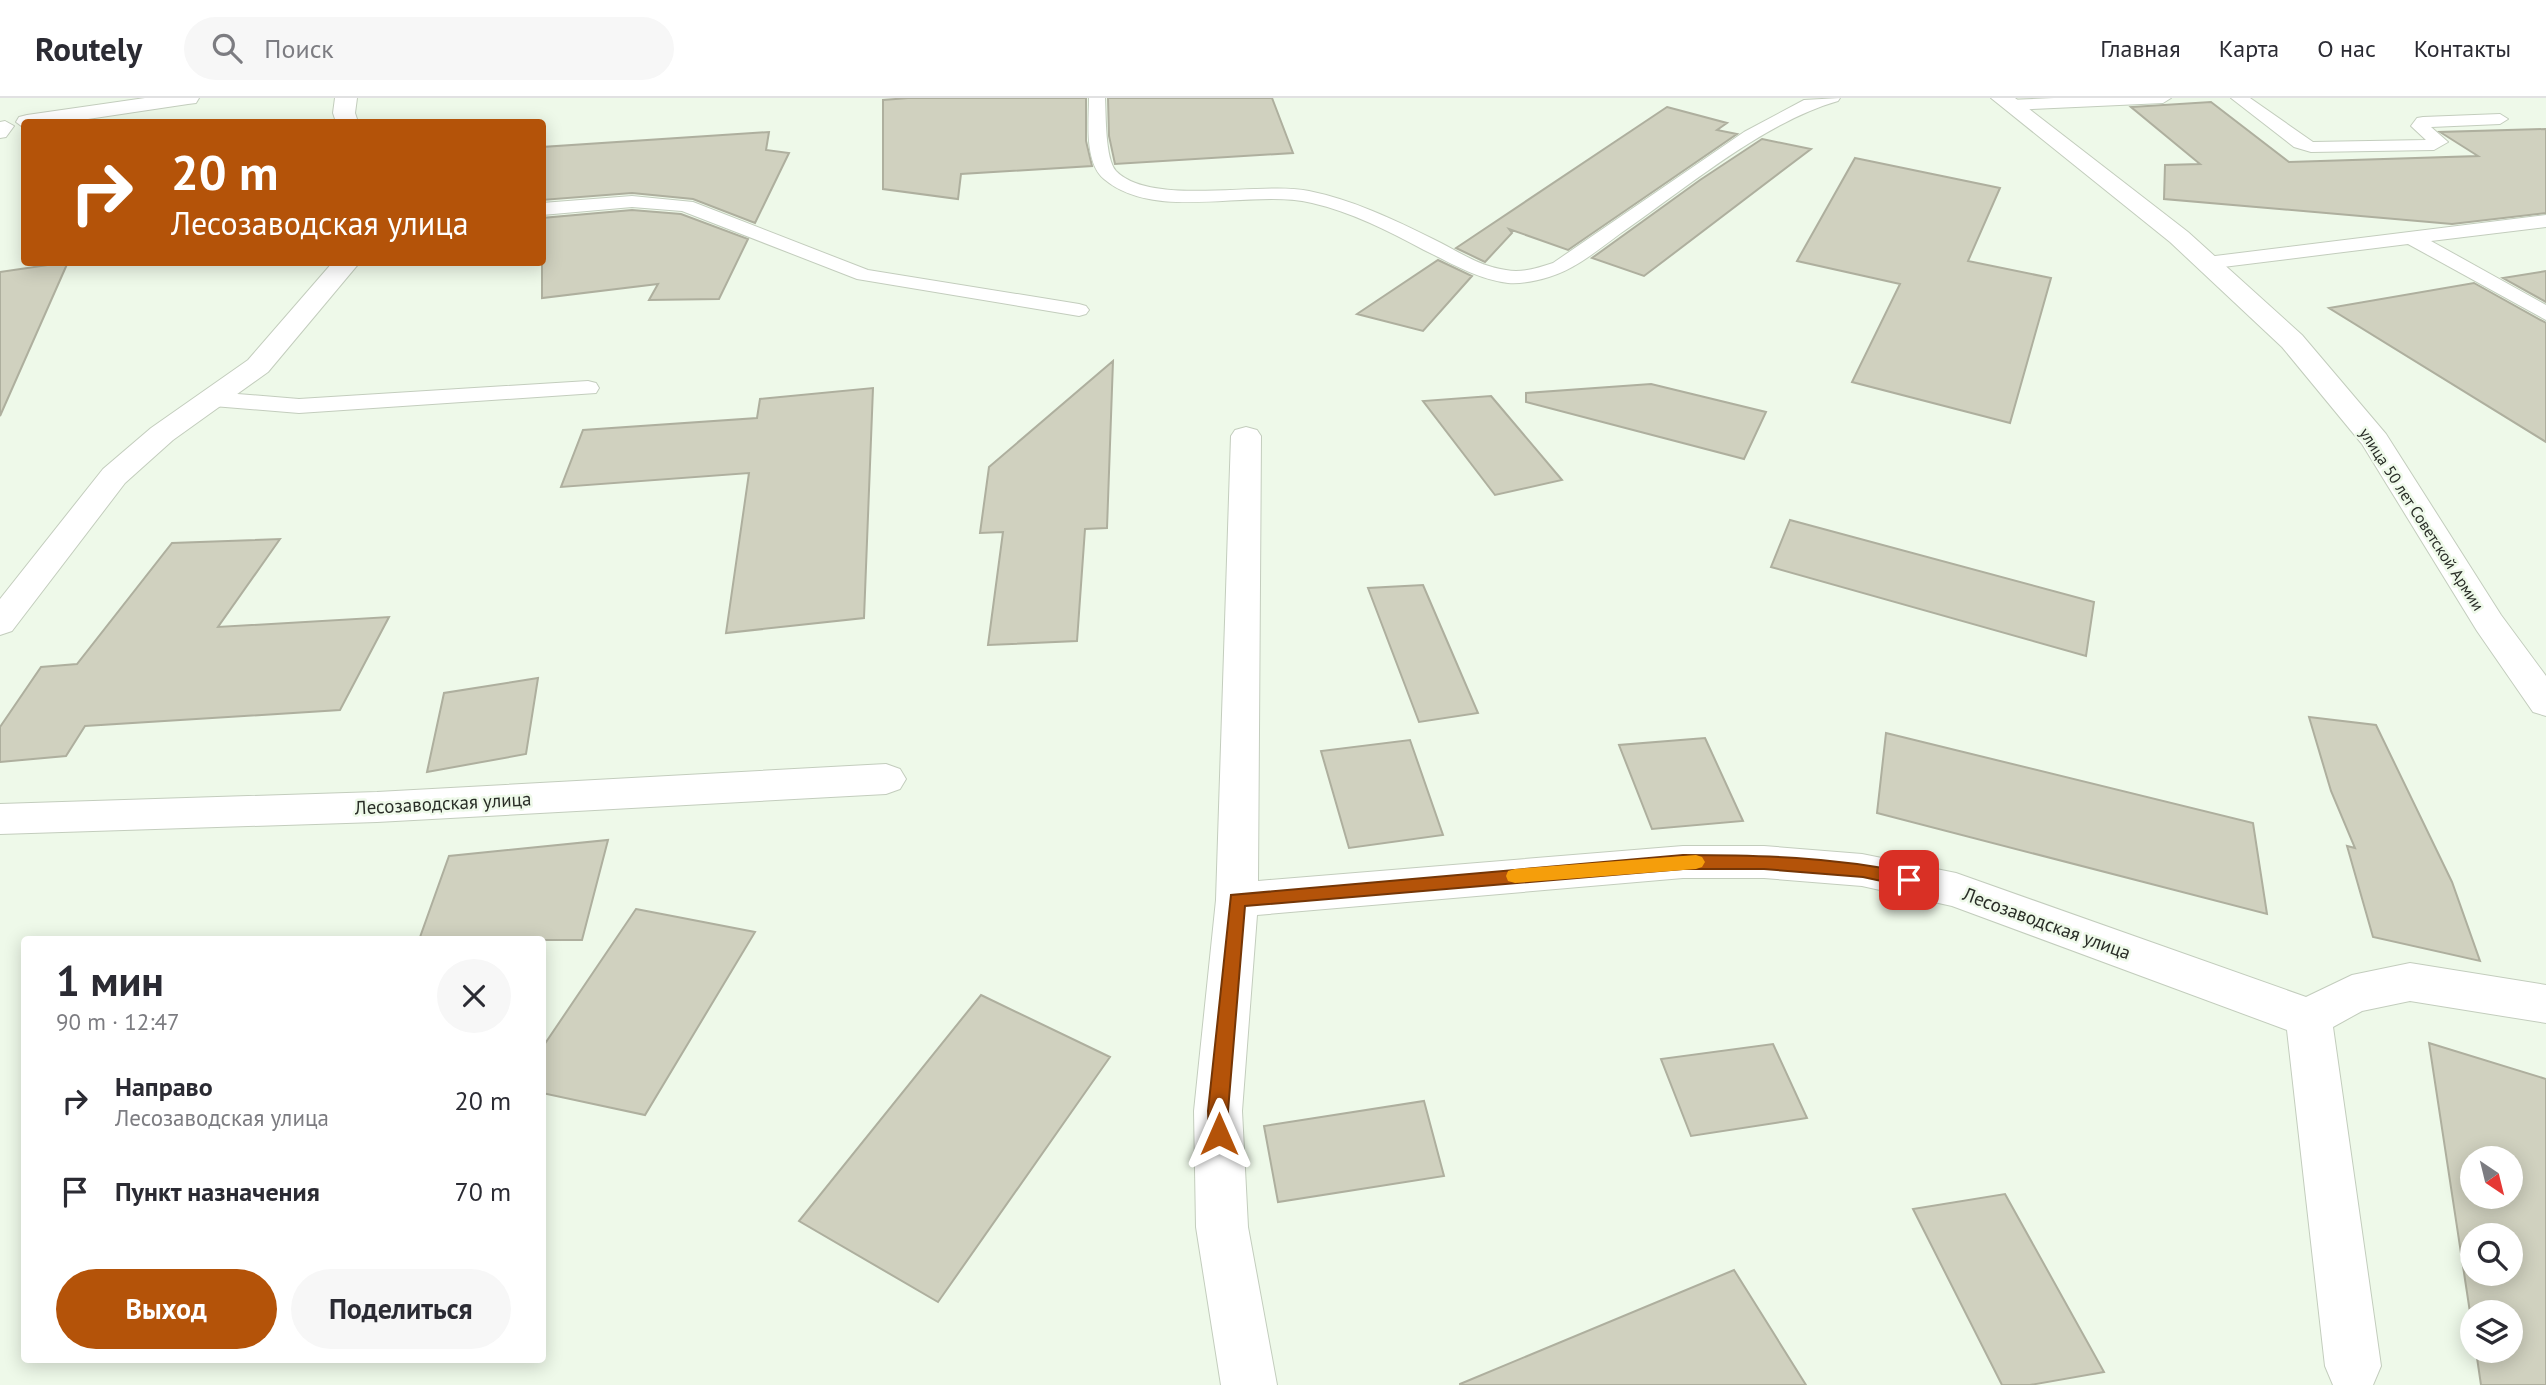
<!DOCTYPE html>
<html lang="ru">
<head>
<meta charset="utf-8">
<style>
	:root { --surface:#fff; --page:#f7f7f7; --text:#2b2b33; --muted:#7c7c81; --line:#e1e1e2; --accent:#b45309 }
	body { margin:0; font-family:"PT Sans",sans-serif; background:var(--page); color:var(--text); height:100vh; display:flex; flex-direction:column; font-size:26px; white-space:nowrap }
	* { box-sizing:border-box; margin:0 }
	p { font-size:23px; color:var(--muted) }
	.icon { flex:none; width:38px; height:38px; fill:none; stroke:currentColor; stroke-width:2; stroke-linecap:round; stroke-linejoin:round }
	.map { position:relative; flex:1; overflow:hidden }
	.panel { position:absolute; left:21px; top:838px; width:525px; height:427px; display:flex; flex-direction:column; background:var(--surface); border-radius:7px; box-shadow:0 4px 18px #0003 }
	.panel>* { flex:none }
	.guide { position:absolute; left:21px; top:21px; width:525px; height:147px; border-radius:7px; box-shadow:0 4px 18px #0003; background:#b45309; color:#fff; overflow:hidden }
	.needle { width:46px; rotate:145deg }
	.tools { position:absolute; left:2460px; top:1048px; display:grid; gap:14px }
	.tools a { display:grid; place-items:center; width:63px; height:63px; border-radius:50%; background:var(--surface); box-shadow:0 4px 18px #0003; font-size:35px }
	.pin { position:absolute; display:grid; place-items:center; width:60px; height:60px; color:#fff; margin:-30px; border-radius:14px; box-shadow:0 4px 10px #0006 }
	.me { position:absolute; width:77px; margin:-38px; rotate:0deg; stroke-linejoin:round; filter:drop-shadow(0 0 5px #0008) }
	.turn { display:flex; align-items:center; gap:24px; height:147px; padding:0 35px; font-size:32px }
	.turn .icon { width:91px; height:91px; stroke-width:2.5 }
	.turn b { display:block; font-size:49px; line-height:60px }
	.round { display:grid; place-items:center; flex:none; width:74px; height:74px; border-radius:37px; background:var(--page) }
	.headline { display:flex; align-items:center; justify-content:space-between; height:119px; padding:0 35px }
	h1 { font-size:42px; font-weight:600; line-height:52px }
	.cta { display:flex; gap:14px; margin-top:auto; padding:14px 35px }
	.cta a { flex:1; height:80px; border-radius:42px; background:var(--accent); color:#fff; font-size:28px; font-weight:600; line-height:80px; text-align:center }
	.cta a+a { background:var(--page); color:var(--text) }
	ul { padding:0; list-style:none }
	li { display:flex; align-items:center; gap:21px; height:91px; padding:0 35px }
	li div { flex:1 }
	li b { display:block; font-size:26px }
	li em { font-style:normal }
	header { display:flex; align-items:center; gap:42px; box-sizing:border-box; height:98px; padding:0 35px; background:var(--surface); border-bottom:2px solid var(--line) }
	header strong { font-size:33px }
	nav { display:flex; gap:38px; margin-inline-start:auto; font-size:24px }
	.search { width:490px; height:63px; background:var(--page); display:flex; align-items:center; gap:18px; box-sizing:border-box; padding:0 24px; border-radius:38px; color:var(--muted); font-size:26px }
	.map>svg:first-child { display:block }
</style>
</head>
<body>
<header>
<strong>Routely</strong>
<div class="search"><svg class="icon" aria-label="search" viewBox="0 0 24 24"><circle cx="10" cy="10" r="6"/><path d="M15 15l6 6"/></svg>Поиск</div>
<nav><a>Главная</a><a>Карта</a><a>О нас</a><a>Контакты</a></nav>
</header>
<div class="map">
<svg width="2546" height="1287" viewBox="0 0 2546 1287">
	<rect width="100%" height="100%" fill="#eef9e9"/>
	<path fill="#d0d1bf" stroke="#aeaf9e" stroke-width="2" fill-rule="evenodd" d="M 908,0 L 1086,0 L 1086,43 L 1092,68 L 961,76 L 958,101 L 883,91 L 883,2 Z
		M 1108,0 L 1272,0 L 1293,55 L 1115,66 L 1109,38 Z
		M 2211,4 L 2289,64 L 2478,58 L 2440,34 L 2546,31 L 2546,115 L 2452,126 L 2164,101 L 2165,67 L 2200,66 L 2131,9 Z
		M 1667,9 L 1727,25 L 1717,32 L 1737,36 L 1568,152 L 1509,131 L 1512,135 L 1485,164 L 1456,150 Z
		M 769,34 L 766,52 L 789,55 L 755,125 L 693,101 L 632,95 L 542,102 L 542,49 Z
		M 1762,41 L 1811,51 L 1644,178 L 1592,160 L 1700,82 Z
		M 1855,60 L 2000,90 L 1968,163 L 2051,180 L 2010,325 L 1852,284 L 1900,186 L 1797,163 Z
		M 632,112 L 681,116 L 748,141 L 719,201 L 649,202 L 658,186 L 542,200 L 542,120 Z
		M 1438,162 L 1472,178 L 1423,233 L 1357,216 Z
		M 68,164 L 0,318 L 0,174 Z
		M 2546,173 L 2546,204 L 2503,180 Z
		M 2474,185 L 2546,225 L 2546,344 L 2329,210 Z
		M 1113,263 L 1107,430 L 1085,431 L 1077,543 L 988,547 L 1003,434 L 980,435 L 989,369 Z
		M 1651,286 L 1766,314 L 1744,361 L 1526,304 L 1526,295 Z
		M 873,290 L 864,520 L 726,535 L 749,375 L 561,389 L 583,332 L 757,320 L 760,301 Z
		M 1491,298 L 1562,382 L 1495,397 L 1423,303 Z
		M 1790,422 L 2094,504 L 2086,558 L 1771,469 Z
		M 280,441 L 218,529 L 389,519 L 340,612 L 85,628 L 66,658 L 0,664 L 0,629 L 41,569 L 77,566 L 172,445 Z
		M 1423,487 L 1478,615 L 1419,624 L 1368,490 Z
		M 538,580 L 526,656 L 427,674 L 444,595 Z
		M 2309,619 L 2376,627 L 2452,784 L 2480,863 L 2373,839 L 2347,748 L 2355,750 L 2331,693 Z
		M 1886,635 L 2253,725 L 2267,816 L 1877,715 Z
		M 1705,640 L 1743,723 L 1652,731 L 1619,647 Z
		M 1410,642 L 1443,737 L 1349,750 L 1321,653 Z
		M 608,742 L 582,842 L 419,842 L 449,758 Z
		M 636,811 L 755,834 L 645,1017 L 542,995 L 542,950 Z
		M 981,897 L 1110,959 L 938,1204 L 799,1123 Z
		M 2429,945 L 2546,981 L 2546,1287 L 2481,1287 L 2476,1253 L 2511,1253 L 2511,1214 L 2473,1214 L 2473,1234 ZM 2473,1060 L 2511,1060 L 2511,1099 L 2473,1099 ZM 2473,1138 L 2511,1138 L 2511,1176 L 2473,1176 Z
		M 1773,946 L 1807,1020 L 1691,1038 L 1661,961 Z
		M 1424,1003 L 1444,1078 L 1278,1104 L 1264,1028 Z
		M 2005,1096 L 2104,1274 L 2030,1287 L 2002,1287 L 1913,1111 Z
		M 1734,1172 L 1806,1287 L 1460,1287 L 1460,1286 Z"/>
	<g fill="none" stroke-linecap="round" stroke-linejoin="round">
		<g stroke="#c3cdbd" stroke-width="2">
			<path id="service" d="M 1089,0 L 1105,0 C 1106,17 1105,61 1116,73 C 1151,109 1260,83 1309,93 C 1353,102 1393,121 1433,141 C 1456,152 1480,169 1506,172 C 1522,175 1538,170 1553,165 L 1744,34 L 1804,2 L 1840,0 L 1838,3 C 1764,24 1685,91 1621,135 C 1599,151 1576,171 1549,179 C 1536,183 1522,186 1508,185 C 1477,181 1451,165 1424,152 C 1389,133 1351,114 1312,105 C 1250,90 1156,125 1104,81 C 1084,64 1089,23 1089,0 Z
				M 2054,0 L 2171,0 L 2163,5 L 2010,12 L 2002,7 L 2010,2 Z
				M 2231,0 L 2250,0 L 2313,44 L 2426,42 L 2411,28 L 2417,20 L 2423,19 L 2500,16 L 2508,21 L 2500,26 L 2431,29 L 2448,44 L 2434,52 L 2311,54 L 2294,49 Z
				M 5,23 L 14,28 L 6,39 L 0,40 L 0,24 Z
				M 632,98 L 693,104 L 868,172 L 1079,206 L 1086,208 L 1089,212 L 1086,216 L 1079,218 L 857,181 L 682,113 L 632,109 L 542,117 L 542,105 Z
				M 2546,117 L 2546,129 L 2431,143 L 2546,207 L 2546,222 L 2408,146 L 2207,171 L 2200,169 L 2197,165 L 2200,161 L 2207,159 Z
				M 588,283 L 596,285 L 599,290 L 596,295 L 299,315 L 213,308 L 205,306 L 202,301 L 205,296 L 213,294 L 299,301 Z"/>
		</g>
		<g stroke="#c3cdbd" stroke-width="2">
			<path id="minor" d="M 335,0 L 357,0 L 355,15 L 358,24 L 336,24 L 333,15 Z
				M 333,164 L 360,164 L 268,274 L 173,342 L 125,385 L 12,533 L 0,537 L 0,501 L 103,371 L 151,330 L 248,262 Z
				M 1246,329 L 1257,332 L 1261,338 L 1258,783 L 1683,748 L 1764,748 L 1862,756 L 1956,775 L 2306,899 L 2352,877 L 2410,865 L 2546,887 L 2546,925 L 2410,903 L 2362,913 L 2333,929 L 2381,1268 L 2373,1287 L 2333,1287 L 2325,1268 L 2287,932 L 1952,808 L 1862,788 L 1764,780 L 1683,780 L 1257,817 L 1242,1013 L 1248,1129 L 1277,1287 L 1221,1287 L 1196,1129 L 1194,1013 L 1216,802 L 1231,338 L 1235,332 Z
				M 886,666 L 900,671 L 906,681 L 900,691 L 886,696 L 377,724 L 0,736 L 0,706 L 377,694 Z"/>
		</g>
		<g stroke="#c3cdbd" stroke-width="2">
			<path id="tertiary" d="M 145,0 L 199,0 L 196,5 L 188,6 L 68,24 L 24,24 L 24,30 L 16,24 L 19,19 L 27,17 Z"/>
		</g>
		<g stroke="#c3cdbd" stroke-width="2">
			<path id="secondary" d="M 1991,0 L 2015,0 L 2188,134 L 2302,237 L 2386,336 L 2501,517 L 2546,578 L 2546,618 L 2533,614 L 2477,533 L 2362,346 L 2282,249 L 2170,144 Z"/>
		</g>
		<use href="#service" fill="#fff" fill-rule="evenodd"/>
		<use href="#minor" fill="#fff" fill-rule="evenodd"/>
		<use href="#tertiary" fill="#fff" fill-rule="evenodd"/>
		<use href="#secondary" fill="#fff" fill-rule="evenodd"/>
	</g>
	<path fill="#b45309" stroke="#753606" stroke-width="2" d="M 1683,757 C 1759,757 1834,759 1909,775 L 1915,777 L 1918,782 L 1915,787 L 1909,789 L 1863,779 L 1764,771 L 1683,771 L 1245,808 L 1228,1013 L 1229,1036 L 1226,1043 L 1219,1045 L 1212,1043 L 1209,1036 L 1208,1013 L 1231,797 Z"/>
	<path fill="#f59e0b" d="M 1696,757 L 1702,759 L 1705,764 L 1702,769 L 1696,771 L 1515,785 L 1508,783 L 1506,778 L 1508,773 L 1515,771 Z"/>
	<g text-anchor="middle" stroke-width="5" stroke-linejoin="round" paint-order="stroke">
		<g font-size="16" fill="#292d27" stroke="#eef9e9">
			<text transform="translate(2422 421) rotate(57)" y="6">улица 50 лет Советской Армии</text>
		</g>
		<g font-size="19" fill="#292d27" stroke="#eef9e9">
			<text transform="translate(443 705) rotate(-3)" y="7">Лесозаводская улица</text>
			<text transform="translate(2047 825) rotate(20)" y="7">Лесозаводская улица</text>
		</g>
	</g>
</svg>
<div class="tools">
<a><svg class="needle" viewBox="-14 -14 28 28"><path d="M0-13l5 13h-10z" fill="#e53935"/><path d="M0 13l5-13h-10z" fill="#7c7c81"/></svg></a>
<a><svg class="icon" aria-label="search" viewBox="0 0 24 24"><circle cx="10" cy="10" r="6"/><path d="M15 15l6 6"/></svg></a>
<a><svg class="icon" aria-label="layers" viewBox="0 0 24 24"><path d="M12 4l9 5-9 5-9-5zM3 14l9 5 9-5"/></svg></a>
</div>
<div class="pin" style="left:1909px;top:782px;background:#d93025"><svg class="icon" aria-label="arrive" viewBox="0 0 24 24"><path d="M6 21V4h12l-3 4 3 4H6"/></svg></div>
<svg class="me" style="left:1219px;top:1036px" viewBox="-20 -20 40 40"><path d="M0-17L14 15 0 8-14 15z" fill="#b45309" stroke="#fff" stroke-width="4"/></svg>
<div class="guide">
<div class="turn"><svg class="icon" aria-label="right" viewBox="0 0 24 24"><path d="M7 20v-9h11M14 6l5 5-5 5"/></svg><div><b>20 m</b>Лесозаводская улица</div></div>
</div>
<section class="panel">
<div class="headline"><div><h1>1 мин</h1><p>90 m · 12:47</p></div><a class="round"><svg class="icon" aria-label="close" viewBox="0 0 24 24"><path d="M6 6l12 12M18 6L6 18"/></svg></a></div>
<ul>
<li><svg class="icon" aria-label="right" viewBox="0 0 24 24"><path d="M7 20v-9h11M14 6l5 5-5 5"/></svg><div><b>Направо</b><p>Лесозаводская улица</p></div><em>20 m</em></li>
<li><svg class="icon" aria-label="arrive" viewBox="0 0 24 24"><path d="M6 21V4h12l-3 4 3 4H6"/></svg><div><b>Пункт назначения</b></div><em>70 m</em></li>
</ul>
<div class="cta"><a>Выход</a><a>Поделиться</a></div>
</section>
</div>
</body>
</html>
